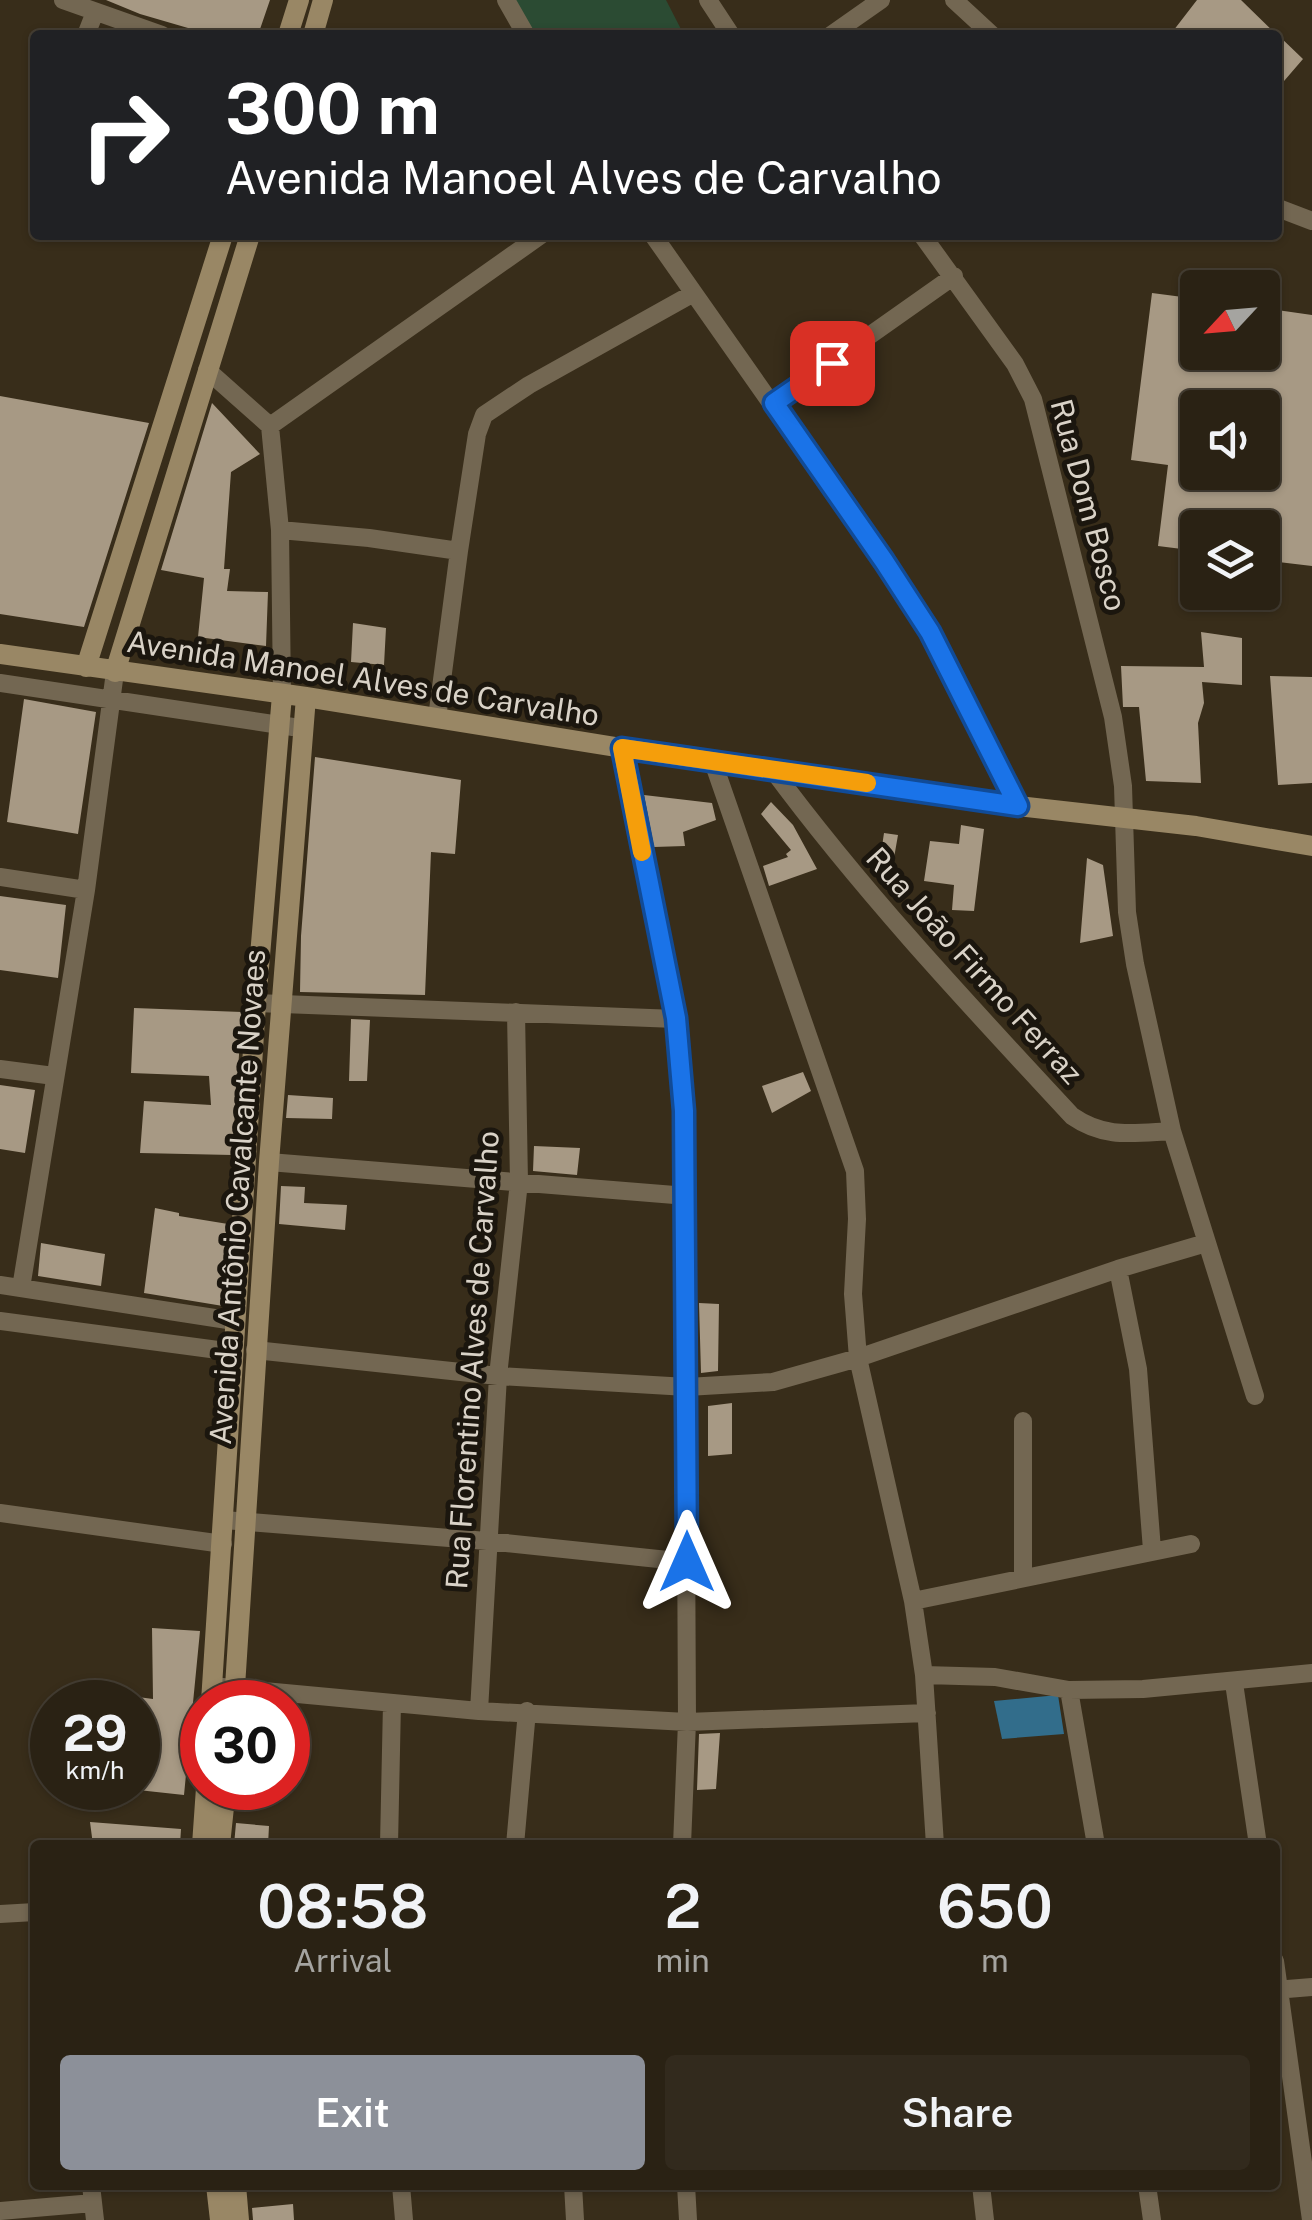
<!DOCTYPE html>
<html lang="en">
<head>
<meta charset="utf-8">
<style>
	:root { --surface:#2a2214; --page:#322a1d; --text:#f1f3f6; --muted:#a5a4a0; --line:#463f34; --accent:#8c9099 }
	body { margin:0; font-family:"Public Sans",sans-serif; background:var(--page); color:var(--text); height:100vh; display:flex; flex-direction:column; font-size:38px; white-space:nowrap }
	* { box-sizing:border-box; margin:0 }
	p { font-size:32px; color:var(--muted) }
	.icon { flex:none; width:55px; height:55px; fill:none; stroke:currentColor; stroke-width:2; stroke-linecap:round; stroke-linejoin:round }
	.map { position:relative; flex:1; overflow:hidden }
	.details { position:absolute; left:30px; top:1840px; width:1250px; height:350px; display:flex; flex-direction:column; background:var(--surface); border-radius:10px; box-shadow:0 2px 8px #0004,0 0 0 2px var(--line) }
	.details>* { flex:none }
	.top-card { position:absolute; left:30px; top:30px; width:1252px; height:210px; border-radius:10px; box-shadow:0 2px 8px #0004,0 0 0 2px var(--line); background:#202124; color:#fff; overflow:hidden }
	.needle { width:65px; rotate:244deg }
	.controls { position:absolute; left:1180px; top:270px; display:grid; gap:20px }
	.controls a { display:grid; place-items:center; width:100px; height:100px; border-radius:10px; background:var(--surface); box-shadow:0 2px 8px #0004,0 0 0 2px var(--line); font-size:50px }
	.speed { position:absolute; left:30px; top:1680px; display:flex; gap:20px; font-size:50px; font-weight:700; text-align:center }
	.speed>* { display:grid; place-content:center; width:130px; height:130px; border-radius:50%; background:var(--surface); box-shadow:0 2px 8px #0004,0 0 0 2px var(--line); line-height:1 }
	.speed small { font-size:25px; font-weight:400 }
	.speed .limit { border:15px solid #d22; background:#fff; color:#111 }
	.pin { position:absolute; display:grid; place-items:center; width:85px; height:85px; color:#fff; margin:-42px; border-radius:20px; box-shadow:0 5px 15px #0006 }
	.me { position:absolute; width:110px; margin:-55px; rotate:0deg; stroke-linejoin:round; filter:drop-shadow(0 0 8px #0008) }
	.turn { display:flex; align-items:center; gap:35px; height:210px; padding:0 30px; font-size:45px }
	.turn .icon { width:130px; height:130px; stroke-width:2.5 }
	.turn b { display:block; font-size:70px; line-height:85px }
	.eta { display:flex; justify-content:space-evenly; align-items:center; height:170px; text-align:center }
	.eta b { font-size:60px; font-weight:600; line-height:70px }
	.button { display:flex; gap:20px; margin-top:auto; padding:20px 30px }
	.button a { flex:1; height:115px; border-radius:10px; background:var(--accent); color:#fff; font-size:40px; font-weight:600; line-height:115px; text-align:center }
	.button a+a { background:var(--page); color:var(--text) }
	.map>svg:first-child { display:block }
</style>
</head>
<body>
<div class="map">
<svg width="1312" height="2220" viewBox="0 0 1312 2220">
	<rect width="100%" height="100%" fill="#382d1a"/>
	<path fill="#2b4b33" d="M 515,0 L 666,0 L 684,35 L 535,35 Z"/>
	<path fill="#326d8b" d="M 1058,1695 L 1064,1734 L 1002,1739 L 994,1701 Z"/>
	<path fill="#a79984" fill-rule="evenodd" d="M 106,0 L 270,0 L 258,35 L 212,35 L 140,14 Z
		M 1197,0 L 1241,0 L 1277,35 L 1170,35 Z
		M 1278,35 L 1303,59 L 1278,88 Z
		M 1152,293 L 1198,299 L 1198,352 L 1262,352 L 1262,308 L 1312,315 L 1312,566 L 1262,560 L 1262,528 L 1198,528 L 1198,551 L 1158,546 L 1168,465 L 1131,460 ZM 1198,408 L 1262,408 L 1262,472 L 1198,472 Z
		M 0,396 L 149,423 L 84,627 L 0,614 Z
		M 212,403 L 260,454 L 231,472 L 224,569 L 230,569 L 227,591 L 268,592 L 266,646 L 198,637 L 204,578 L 161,570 Z
		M 353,623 L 386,628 L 384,665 L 351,662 Z
		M 1201,632 L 1242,638 L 1242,685 L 1202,682 L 1204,703 L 1198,723 L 1201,783 L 1146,781 L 1139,707 L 1123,707 L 1121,666 L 1204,667 Z
		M 1270,676 L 1312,677 L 1312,783 L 1278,785 Z
		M 24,699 L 96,712 L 78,834 L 7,822 Z
		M 315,757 L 461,780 L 455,854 L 431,852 L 425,995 L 300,992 L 301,936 Z
		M 644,795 L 712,803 L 716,820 L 683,832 L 685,846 L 654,847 Z
		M 771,802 L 793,825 L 817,869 L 769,886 L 763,866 L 788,857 L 786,854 L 791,850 L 761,814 Z
		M 961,825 L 984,829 L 974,911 L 952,910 L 954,885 L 924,881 L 930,841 L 959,844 Z
		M 884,833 L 898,835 L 891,875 L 878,873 Z
		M 1087,858 L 1103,865 L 1113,936 L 1080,943 Z
		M 0,896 L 66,905 L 58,978 L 0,970 Z
		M 134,1008 L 242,1012 L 232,1155 L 140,1153 L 144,1101 L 211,1105 L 209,1076 L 131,1073 Z
		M 351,1019 L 370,1020 L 367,1081 L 349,1081 Z
		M 803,1072 L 811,1091 L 772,1113 L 762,1086 Z
		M 0,1085 L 35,1090 L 25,1153 L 0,1149 Z
		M 288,1095 L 333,1098 L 332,1119 L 286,1118 Z
		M 534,1146 L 580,1148 L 577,1175 L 533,1171 Z
		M 281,1186 L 305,1187 L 304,1203 L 347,1205 L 345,1230 L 279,1224 Z
		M 155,1208 L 179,1213 L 179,1216 L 228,1224 L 223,1306 L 144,1293 Z
		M 41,1243 L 105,1254 L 101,1286 L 38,1276 Z
		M 699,1303 L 719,1304 L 718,1371 L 701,1373 Z
		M 732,1403 L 732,1454 L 708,1456 L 708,1406 Z
		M 152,1628 L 200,1631 L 184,1795 L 138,1790 L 138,1697 L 153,1699 Z
		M 720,1733 L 716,1789 L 697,1790 L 699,1734 Z
		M 90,1822 L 181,1829 L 180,1845 L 93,1845 Z
		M 236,1823 L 269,1826 L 268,1845 L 234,1845 Z
		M 293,2204 L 294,2220 L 253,2220 L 252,2208 Z"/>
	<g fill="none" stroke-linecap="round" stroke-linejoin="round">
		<path stroke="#736752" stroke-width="18" d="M 63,0 L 162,35
			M 506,0 L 526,35
			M 708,0 L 731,35
			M 954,0 L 992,35
			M 86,35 L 95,12
			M 831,35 L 881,0
			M 1278,208 L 1312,221
			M 653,235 L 912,604 L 1018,806
			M 922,235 L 1015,364 L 1033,399 L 1113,717 L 1123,786 L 1127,912 L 1135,964 L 1172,1131 L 1255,1396
			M 207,370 L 270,426 L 280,530 L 282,695
			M 774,403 L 954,276
			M 270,426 L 541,235
			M 280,530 L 369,538 L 459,551
			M 0,683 L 293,727
			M 437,718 L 459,551 L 477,434 L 484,415 L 529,385 L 692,294
			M 622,748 L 676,1019 L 684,1111 L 687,1722 L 682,1845
			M 712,759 L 855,1171 L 857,1219 L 853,1294 L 858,1358 L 913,1601 L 924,1675 L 935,1845
			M 772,769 C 863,892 968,1004 1072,1116 C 1105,1139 1133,1133 1172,1131
			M 0,877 L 86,890
			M 256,1003 L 676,1019
			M 0,1069 L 54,1076
			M 269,1162 L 687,1196
			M 1118,1269 L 1138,1369 L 1152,1550
			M 0,1285 L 234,1321
			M 21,1288 L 86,890 L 115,672
			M 0,1321 L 233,1352
			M 255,1350 L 498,1376 L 687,1387 L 773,1382 L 858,1358 L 1118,1269 L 1206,1243
			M 1023,1421 L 1023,1578
			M 0,1513 L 223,1544
			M 224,1520 L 487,1541 L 687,1562
			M 913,1601 L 1191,1544
			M 924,1675 L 995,1677 L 1069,1690 L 1143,1689 L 1312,1673
			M 1234,1683 L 1258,1845
			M 212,1686 L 479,1711 L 687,1722 L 927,1713
			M 1069,1690 L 1096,1845
			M 479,1711 L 498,1376 L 519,1182 L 516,1012
			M 389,1845 L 392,1703
			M 515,1845 L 527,1711
			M 0,1914 L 35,1912
			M 1275,1961 L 1311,2220
			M 1275,1990 L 1312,1987
			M 91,2185 L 95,2220
			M 401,2185 L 404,2220
			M 573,2185 L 575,2220
			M 686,2185 L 688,2220
			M 981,2185 L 985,2220
			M 1147,2185 L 1152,2220
			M 0,2211 L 93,2203"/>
		<path stroke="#998765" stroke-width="20" d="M 288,35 L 299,0
			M 313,35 L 323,0
			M 0,654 L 306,697 L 622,748 L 1018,806 L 1196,826 L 1312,846
			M 86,667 L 223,235
			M 115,672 L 250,235
			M 211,1702 L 256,1003 L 282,695
			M 234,1702 L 269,1162 L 306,697
			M 202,1845 L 206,1788
			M 220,1845 L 226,1788
			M 216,2185 L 220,2220
			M 236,2185 L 239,2220"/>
	</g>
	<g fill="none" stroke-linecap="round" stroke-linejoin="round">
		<g stroke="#114b97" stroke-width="25">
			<path id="route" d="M 687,1562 L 684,1111 L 676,1018 L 622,748 L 1018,806 L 930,632 L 884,561 L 774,403 L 832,363"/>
		</g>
		<use href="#route" stroke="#1a73e8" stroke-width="18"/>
		<path stroke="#f59e0b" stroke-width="18" d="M 642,852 L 622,748 L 867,783"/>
	</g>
	<g text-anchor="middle" stroke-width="10" stroke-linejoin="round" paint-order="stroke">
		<g font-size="30" fill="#d9d2c7" stroke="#1b160e">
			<text transform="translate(1088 505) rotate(75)" y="10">Rua Dom Bosco</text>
			<text transform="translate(363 679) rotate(9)" y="10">Avenida Manoel Alves de Carvalho</text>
			<text transform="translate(974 966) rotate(48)" y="10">Rua João Firmo Ferraz</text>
			<text transform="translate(238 1197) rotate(-86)" y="10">Avenida Antônio Cavalcante Novaes</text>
			<text transform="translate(473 1360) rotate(-86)" y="10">Rua Florentino Alves de Carvalho</text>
		</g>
	</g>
</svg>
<div class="controls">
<a><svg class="needle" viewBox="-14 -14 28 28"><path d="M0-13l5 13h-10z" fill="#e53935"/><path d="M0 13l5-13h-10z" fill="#a5a4a0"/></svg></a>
<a><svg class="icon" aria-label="sound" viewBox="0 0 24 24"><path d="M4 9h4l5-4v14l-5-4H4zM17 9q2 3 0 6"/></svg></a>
<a><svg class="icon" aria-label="layers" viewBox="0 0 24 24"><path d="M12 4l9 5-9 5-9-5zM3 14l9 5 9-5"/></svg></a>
</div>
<div class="speed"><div>29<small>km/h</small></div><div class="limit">30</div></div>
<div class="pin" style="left:832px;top:363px;background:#d93025"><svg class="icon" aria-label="arrive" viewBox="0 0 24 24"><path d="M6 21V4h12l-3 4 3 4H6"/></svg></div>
<svg class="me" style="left:687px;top:1562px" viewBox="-20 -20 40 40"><path d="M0-17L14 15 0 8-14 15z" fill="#1a73e8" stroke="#fff" stroke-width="4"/></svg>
<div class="top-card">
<div class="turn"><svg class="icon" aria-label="right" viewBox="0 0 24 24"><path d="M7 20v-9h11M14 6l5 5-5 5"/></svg><div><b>300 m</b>Avenida Manoel Alves de Carvalho</div></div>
</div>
<section class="details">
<div class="eta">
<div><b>08:58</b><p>Arrival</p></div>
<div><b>2</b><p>min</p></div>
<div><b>650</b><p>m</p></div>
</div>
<div class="button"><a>Exit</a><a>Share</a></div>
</section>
</div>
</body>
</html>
